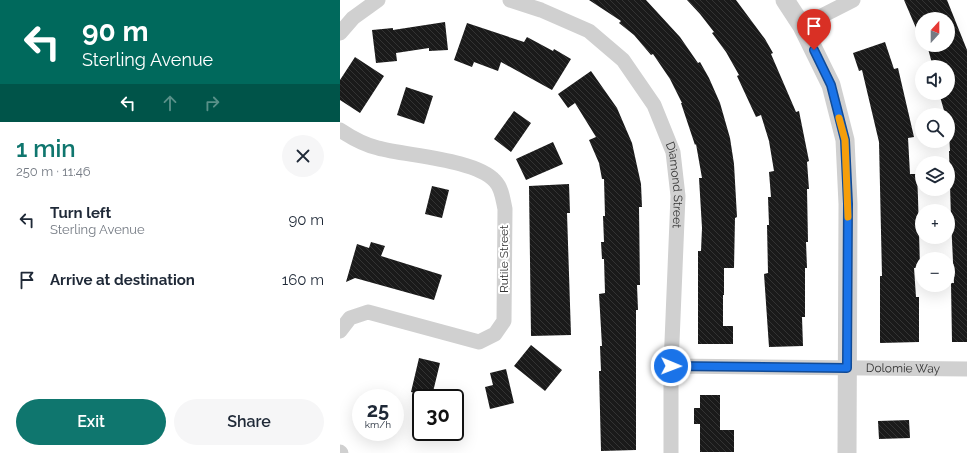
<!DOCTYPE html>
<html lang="en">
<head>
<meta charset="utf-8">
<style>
	:root { --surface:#fff; --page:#f6f6f7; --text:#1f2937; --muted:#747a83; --accent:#0f766e }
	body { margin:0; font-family:Raleway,sans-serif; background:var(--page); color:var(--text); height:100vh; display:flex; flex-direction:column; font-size:15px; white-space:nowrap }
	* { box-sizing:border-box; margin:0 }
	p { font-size:13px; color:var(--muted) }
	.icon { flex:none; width:22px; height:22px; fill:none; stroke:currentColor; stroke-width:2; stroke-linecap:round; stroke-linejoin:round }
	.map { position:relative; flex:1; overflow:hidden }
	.details { display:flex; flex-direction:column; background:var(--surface); width:340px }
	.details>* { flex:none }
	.banner { background:#00695c; color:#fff; overflow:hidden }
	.needle { width:26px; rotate:21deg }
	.fabs { position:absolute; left:575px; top:12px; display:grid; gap:8px }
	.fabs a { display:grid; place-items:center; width:40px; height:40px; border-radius:50%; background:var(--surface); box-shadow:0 4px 16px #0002; font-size:20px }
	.speed { position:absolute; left:12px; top:389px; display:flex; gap:8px; font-size:20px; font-weight:700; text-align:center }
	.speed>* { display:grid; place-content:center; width:52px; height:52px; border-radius:50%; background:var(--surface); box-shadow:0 4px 16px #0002; line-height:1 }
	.speed small { font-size:10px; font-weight:400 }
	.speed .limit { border:2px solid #111; border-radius:6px; background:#fff; color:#111 }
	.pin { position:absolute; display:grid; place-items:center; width:34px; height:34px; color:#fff; margin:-41px -17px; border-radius:50% 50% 50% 0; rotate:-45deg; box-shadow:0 0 4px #0007 }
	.pin .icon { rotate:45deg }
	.me { position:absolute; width:44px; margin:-22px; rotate:91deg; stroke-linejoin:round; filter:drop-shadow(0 0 3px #0008) }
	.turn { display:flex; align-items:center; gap:14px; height:84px; padding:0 16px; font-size:18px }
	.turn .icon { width:52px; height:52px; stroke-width:2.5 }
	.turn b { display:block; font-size:28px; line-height:34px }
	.lanes { display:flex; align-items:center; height:38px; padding:0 16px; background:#0003; justify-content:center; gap:20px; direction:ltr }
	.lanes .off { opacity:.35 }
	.round { display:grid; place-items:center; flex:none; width:42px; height:42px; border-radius:21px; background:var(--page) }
	.head { display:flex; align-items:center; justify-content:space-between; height:68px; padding:0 16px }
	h1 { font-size:24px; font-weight:600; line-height:30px; color:var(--accent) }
	.cta { display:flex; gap:8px; margin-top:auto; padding:8px 16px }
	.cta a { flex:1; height:46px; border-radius:24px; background:var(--accent); color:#fff; font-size:16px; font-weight:600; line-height:46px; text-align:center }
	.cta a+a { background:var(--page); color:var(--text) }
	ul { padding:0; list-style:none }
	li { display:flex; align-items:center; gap:12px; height:60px; padding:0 16px }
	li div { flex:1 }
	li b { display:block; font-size:15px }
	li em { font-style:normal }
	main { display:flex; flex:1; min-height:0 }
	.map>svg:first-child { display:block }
</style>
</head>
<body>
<main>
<section class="details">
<div class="banner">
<div class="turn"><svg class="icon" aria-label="left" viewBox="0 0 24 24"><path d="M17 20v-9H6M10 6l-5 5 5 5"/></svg><div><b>90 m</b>Sterling Avenue</div></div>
<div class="lanes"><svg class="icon" aria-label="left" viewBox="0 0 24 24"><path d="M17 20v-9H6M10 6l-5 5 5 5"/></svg><svg class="icon off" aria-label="ahead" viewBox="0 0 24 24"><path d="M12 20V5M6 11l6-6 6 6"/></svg><svg class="icon off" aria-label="right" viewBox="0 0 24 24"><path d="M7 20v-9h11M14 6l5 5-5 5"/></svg></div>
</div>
<div class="head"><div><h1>1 min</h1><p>250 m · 11:46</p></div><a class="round"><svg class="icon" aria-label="close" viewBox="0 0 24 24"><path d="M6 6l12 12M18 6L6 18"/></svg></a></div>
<ul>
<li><svg class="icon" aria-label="left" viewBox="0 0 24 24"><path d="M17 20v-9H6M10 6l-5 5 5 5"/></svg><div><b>Turn left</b><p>Sterling Avenue</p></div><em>90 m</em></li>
<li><svg class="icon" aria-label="arrive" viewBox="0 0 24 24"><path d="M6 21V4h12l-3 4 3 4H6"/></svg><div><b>Arrive at destination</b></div><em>160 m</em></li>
</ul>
<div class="cta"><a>Exit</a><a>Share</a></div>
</section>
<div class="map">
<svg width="627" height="453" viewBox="0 0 627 453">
	<defs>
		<pattern id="building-back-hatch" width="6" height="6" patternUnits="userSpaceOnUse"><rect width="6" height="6" fill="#1a1a1a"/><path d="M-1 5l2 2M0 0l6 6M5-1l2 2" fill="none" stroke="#333"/></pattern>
	</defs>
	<rect width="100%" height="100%" fill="#fff"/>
	<path fill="url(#building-back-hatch)" d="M 249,0 L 306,0 L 340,37 L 358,63 L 360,62 L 369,78 L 380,103 L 390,138 L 394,164 L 397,217 L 395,218 L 394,268 L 384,268 L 384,295 L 383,295 L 383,326 L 393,326 L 393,344 L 358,344 L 358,251 L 361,251 L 362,228 L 359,178 L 362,178 L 356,144 L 355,145 L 341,103 L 342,103 L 330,79 L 313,54 L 311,55 L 294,35 L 279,23 L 281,21 Z
		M 347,0 L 396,0 L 425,39 L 433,53 L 431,54 L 456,112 L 459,111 L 469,161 L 467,162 L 469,189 L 467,189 L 468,242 L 466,242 L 467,268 L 465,268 L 465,317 L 462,317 L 463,346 L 429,347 L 424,274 L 428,273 L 427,225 L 429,225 L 428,197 L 431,197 L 429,172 L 434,171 L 429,141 L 421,115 L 416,117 L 397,76 L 399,75 L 386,52 L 372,33 L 374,32 L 360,14 Z
		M 564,0 L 607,0 L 627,50 L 627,342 L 612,342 L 611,283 L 614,283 L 611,219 L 609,151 L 610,151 L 608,113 L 605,114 L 599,93 L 608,93 L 608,67 L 593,67 L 587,45 L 608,45 L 608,19 L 582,19 L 582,42 Z
		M 105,22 L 108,50 L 89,51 L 89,48 L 56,53 L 57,61 L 36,63 L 32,30 L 53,28 L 53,30 Z
		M 127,23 L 184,42 L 187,37 L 213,51 L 214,49 L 231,59 L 212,90 L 161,62 L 158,71 L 134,62 L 132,67 L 114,60 Z
		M 545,42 L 554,69 L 558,68 L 574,137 L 568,138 L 570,174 L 577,174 L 578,198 L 580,268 L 574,268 L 576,297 L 579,297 L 579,342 L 540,343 L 540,276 L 542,276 L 539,142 L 522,70 L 519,71 L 513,53 Z
		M 15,57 L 44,76 L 20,113 L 0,100 L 0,80 Z
		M 251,71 L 277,108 L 292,143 L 301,184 L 302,207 L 299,207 L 300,285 L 297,285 L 298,310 L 296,310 L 296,450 L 261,451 L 259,371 L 261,371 L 260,346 L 262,346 L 259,294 L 265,293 L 264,259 L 262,259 L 261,242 L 264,242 L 263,216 L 265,216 L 264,179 L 262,179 L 259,163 L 249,140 L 256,137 L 235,103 L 228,108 L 218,94 Z
		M 66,87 L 93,96 L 84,124 L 57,115 Z
		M 174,111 L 191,123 L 171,152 L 154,139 Z
		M 213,142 L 223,164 L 186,180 L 176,159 Z
		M 229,184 L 230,213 L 227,213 L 231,335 L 191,336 L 189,186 Z
		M 92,186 L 109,190 L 102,218 L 85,214 Z
		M 31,242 L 45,246 L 41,256 L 102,275 L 94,300 L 15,278 L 6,282 L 17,244 L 29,248 Z
		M 191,345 L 222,370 L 205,391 L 174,366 Z
		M 79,358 L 100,363 L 92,396 L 71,392 Z
		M 166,369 L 174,403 L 150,409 L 145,387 L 153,385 L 150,373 Z
		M 360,395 L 380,395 L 380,430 L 394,430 L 394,452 L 360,452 L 360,424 L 354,424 L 354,408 L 360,408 Z
		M 569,420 L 570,438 L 539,439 L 538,421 Z"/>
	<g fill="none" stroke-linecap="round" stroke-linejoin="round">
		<g stroke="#d0d0d0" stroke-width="15">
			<path id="s1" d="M 170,0 L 201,10 L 249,31 L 283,60 L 314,105 L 333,152 L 338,196 L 331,366 L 331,453"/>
			<path d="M 462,26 L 513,0"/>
			<path d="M 0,33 L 13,18 L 38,0"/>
			<path d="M 0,130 C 12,138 25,145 38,148 C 67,156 135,159 155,181 C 162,188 163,200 165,209 L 164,321 L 155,334 L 139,342 L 28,312 L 10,318 L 0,331"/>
			<path id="s2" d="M 331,366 L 627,369"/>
			<path d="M 0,452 L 1,453"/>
		</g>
		<path stroke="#d0d0d0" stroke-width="19" d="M 445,0 L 462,26 L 491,85 L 505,140 L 508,204 L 507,453"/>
	</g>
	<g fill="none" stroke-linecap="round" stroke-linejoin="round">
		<g stroke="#114b97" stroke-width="10">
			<path id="route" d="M 331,366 L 507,368 L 508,204 L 505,140 L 491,85 L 474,50"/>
		</g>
		<use href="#route" stroke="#1a73e8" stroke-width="7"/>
		<path stroke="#f59e0b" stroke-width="7" d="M 499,118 L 505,140 L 508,217"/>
	</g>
	<g text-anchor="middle" stroke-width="4" stroke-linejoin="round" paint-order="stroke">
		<g font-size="12" fill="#333" stroke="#fff">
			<text dy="4" stroke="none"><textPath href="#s1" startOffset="268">Diamond Street</textPath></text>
			<text transform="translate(164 259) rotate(-90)" y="4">Rutile Street</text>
			<text dy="4" stroke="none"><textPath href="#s2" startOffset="232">Dolomie Way</textPath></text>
		</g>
	</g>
</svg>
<div class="fabs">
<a><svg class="needle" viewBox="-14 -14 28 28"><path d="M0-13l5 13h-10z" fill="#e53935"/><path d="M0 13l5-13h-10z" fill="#747a83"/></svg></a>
<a><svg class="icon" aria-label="sound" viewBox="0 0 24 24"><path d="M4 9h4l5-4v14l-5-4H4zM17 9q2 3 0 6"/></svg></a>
<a><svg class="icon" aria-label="search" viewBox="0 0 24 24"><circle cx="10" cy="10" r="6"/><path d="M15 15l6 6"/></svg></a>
<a><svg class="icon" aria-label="layers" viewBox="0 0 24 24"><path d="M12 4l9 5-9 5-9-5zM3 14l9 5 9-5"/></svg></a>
<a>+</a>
<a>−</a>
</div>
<div class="speed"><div>25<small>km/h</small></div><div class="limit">30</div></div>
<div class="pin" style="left:474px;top:50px;background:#d93025"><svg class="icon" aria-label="arrive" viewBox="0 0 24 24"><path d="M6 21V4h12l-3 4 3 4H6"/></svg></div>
<svg class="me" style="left:331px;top:366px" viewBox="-20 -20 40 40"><circle r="17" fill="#1a73e8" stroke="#fff" stroke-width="3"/><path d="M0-11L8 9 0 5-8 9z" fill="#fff"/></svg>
</div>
</main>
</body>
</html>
